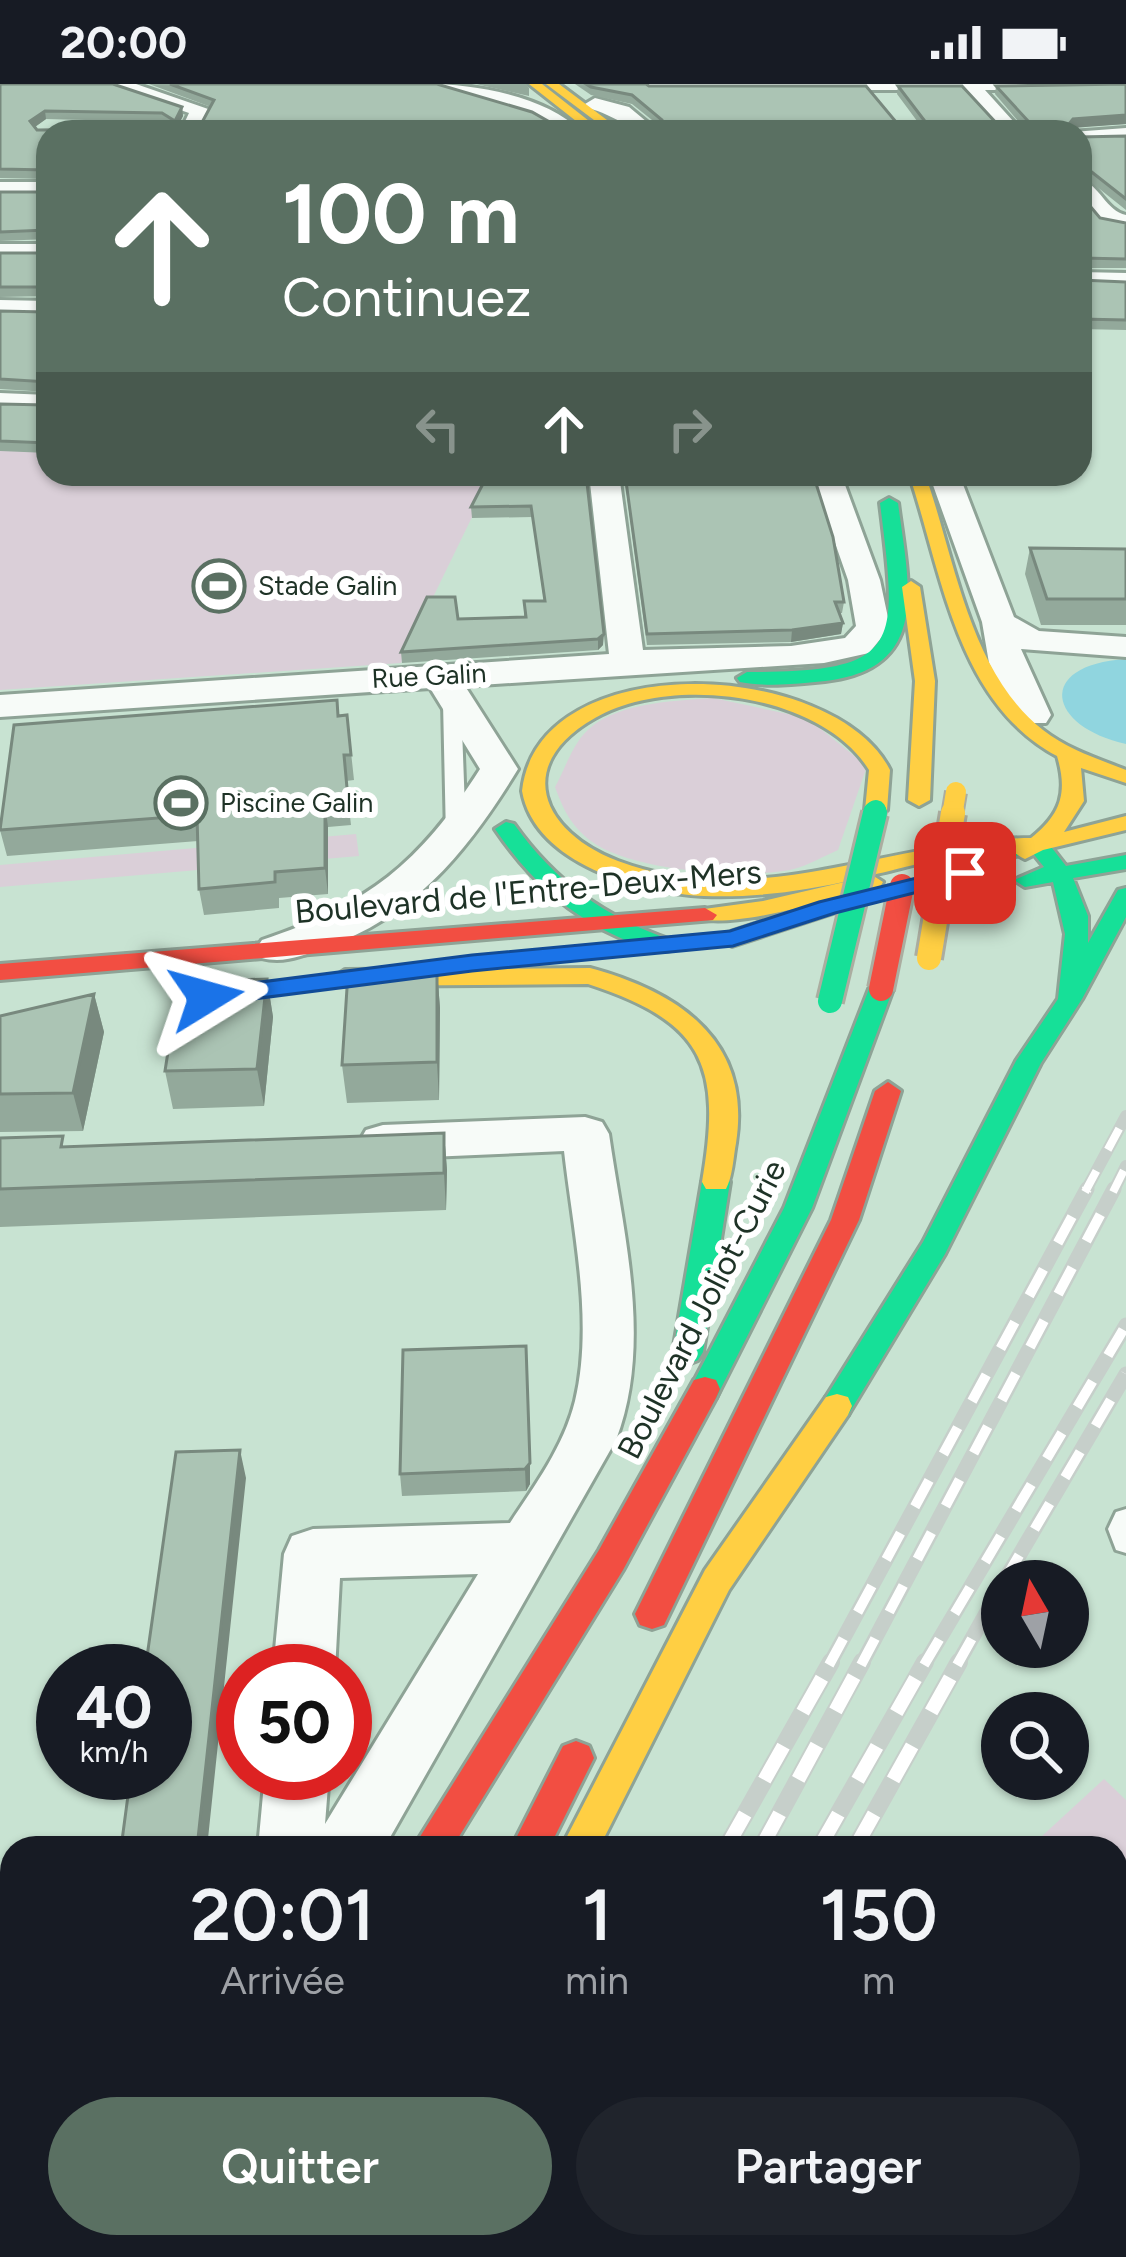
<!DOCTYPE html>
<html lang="fr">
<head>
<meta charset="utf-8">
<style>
	:root { --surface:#171b24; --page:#20242c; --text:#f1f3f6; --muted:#9ea1a6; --accent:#5a7062 }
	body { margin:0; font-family:Figtree,sans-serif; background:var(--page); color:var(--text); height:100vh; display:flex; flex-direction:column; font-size:45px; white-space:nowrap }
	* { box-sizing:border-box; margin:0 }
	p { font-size:39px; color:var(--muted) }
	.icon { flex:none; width:66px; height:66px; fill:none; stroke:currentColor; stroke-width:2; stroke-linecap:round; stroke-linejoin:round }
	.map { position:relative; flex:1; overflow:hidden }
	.sheet { position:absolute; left:0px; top:1752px; width:1128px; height:423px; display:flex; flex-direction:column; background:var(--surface); border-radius:36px 36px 0 0; box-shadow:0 3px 9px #0004 }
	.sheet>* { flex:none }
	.hud { position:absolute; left:36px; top:36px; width:1056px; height:366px; border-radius:36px; box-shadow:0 3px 9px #0004; background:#5a7062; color:#fff; overflow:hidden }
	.needle { width:78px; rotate:351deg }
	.buttons { position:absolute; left:981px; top:1476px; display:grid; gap:24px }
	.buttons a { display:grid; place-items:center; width:108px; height:108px; border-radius:50%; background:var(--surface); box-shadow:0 3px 9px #0004; font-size:60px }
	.speed { position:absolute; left:36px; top:1560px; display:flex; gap:24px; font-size:60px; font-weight:700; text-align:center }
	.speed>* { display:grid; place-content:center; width:156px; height:156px; border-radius:50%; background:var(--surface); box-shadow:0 3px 9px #0004; line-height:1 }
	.speed small { font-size:30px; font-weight:400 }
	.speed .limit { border:18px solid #d22; background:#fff; color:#111 }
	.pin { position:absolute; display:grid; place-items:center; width:102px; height:102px; color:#fff; margin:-51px; border-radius:24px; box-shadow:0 6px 18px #0006 }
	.me { position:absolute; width:132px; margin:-66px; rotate:82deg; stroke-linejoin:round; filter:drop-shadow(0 0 9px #0008) }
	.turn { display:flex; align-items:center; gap:42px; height:252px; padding:0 48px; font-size:54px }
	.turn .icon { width:156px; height:156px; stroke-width:2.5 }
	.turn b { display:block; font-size:84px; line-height:102px }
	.lanes { display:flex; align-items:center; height:114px; padding:0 48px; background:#0003; justify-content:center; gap:60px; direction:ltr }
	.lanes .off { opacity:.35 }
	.eta { display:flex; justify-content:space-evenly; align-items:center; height:204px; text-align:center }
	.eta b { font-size:72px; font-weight:600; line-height:84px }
	.action { display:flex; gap:24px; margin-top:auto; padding:24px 48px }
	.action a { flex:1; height:138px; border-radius:72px; background:var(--accent); color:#fff; font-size:48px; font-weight:600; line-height:138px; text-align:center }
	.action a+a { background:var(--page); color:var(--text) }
	.status { display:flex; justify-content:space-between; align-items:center; height:84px; padding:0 60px; background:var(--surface); direction:ltr }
	.status svg { height:33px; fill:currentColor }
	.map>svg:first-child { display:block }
</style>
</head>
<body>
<div class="status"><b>20:00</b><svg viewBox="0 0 49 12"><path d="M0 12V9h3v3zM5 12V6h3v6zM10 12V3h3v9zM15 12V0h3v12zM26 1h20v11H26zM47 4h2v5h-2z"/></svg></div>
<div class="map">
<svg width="1126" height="2173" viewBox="0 0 1126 2173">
	<rect width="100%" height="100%" fill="#c8e3d2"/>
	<path fill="#dacfd8" d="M 0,366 L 48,368 L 48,390 L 493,390 L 401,579 L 0,606 Z
		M 713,614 L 807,634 L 867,682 L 838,766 C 824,772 809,781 794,785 C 747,796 630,787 591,757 C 571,742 563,725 555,703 C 564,687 571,665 583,651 C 611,618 674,617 713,614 Z
		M 356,750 L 359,772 L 0,803 L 0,781 Z
		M 1104,1695 L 1126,1716 L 1126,1900 L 1116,1910 L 1116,1764 L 1029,1764 Z"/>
	<path fill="#90d5df" d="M 1126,575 L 1126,660 C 1048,643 1034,581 1126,575 Z"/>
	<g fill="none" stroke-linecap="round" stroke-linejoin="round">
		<g stroke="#8ea396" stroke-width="6">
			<path id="lane" d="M 452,613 L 461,618 L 466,752 L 456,758 L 446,752 L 443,618 Z
				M 1126,1425 L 1126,1469 L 1116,1466 L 1108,1445 L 1116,1428 Z"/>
		</g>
		<g stroke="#8ea396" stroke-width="6">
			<path id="street" d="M 105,0 L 136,0 L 211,26 L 200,48 L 180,48 L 189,29 Z
				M 426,0 C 476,0 546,12 582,48 L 558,48 L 534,32 Z
				M 639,0 L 1063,0 L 1053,6 L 985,6 L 1023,48 L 1002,48 L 963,6 L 649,6 Z
				M 595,14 L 629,23 L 659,48 C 631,48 615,31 588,24 L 585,20 Z
				M 1126,44 L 1126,56 L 1080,58 L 1080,48 L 1072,48 Z
				M 1080,95 C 1100,101 1106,127 1126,131 L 1126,145 L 1102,140 L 1080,116 Z
				M 0,98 L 48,98 L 48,112 L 0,112 Z
				M 0,160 L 48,160 L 48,174 L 0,174 Z
				M 1080,188 L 1126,189 L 1126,203 L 1080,202 Z
				M 0,216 L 48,217 L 48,233 L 0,232 Z
				M 0,309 L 48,311 L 48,327 L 0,325 Z
				M 589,390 L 619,390 L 643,566 L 791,562 L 845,554 L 856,542 L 848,496 L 811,390 L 841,390 L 880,496 L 890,543 L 869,569 L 824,579 L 465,602 L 518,685 C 469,765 416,832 324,864 C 303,871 284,880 262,874 L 256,865 L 262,856 C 368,821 420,779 480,685 L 430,604 L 0,633 L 0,611 L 609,570 Z
				M 929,390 L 959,390 L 1014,533 L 1039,547 L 1126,553 L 1126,573 L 1021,565 L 1051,631 L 1046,639 L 1020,639 L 989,579 L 982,538 Z
				M 585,1033 L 602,1038 L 609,1050 C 623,1149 653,1259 616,1356 L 384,1764 L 258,1764 L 265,1689 L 329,1689 L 325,1740 L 478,1490 L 340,1494 L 335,1587 L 273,1587 L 284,1470 L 292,1452 L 313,1445 L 510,1439 C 535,1401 564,1362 575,1317 C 594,1238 573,1147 564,1067 L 383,1075 L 366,1070 L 359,1058 L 366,1046 L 383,1041 Z
				M 1126,2018 L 1126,2100 L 1116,2104 L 1116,2022 Z
				M 62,2163 L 140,2163 L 136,2173 L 58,2173 Z
				M 988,2163 L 1069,2163 L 1065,2173 L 984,2173 Z"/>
		</g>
		<g stroke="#8ea396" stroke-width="6">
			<path id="fast" d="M 889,414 L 898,419 C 908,498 933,585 825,597 C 798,600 767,603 740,598 L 737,594 L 747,588 C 903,588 898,563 880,419 Z
				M 506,738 L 514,740 C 555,798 605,833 671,856 L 675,861 L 671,866 C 656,870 640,862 625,856 C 569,832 529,795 495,745 Z
				M 1037,753 L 1045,755 L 1066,782 L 1126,771 L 1126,785 L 1073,794 L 1088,832 L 1088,859 L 1118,806 L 1126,804 L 1126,833 L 1082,915 L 1041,979 L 945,1170 L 848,1331 L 837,1334 L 826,1331 L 822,1322 L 826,1313 L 923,1158 L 1016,977 L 1058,915 L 1065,850 L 1053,798 L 1025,803 L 1014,796 L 1044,783 L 1032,768 L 973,782 L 962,775 L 965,770 Z
				M 881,897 L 893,905 L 812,1124 L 716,1314 L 705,1317 L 694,1314 L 690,1305 L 784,1124 L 869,905 Z
				M 716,1088 L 730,1098 L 703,1268 L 698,1276 L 688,1280 L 678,1276 L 673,1268 L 702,1098 Z
				M 182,2163 L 226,2163 L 222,2173 L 178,2173 Z
				M 336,2163 L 381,2163 L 377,2173 L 332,2173 Z"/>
		</g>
		<g stroke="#8ea396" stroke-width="6">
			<path id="slow" d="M 529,0 L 542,0 L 603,48 L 590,48 Z
				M 546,0 L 559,0 L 623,48 L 610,48 Z
				M 909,390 L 925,390 C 955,474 969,588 1043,646 C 1067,665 1098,675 1126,686 L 1126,699 L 1081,684 L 1084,717 L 1064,748 L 1126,732 L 1126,746 L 1043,766 L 1025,775 C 1020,773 1015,768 1010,767 C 985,760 901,785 872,791 L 883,798 L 880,803 C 846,811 717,851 693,831 L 697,826 L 763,817 L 853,796 C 804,807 754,814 704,812 C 640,809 535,780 522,707 C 538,561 834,575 890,686 L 887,726 L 876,733 L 865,726 L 869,686 C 821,609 671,590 595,634 C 512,681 542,748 618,777 C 758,830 890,755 1031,754 C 1061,730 1068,709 1057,672 C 956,618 942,488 909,390 Z
				M 911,497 L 920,503 L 935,597 L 930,716 L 919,722 L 908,716 L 915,597 L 902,503 Z
				M 828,816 L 836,818 L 840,823 L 836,828 L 732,862 L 720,855 L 724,850 Z
				M 590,884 C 679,908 752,957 736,1059 C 733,1075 733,1091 726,1105 L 706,1105 L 702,1098 C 722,982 705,938 588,900 L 345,902 L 333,894 L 345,886 Z
				M 837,1310 L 848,1313 L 852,1322 L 848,1331 L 729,1506 L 599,1764 L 561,1764 L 705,1486 L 826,1313 Z"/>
		</g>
		<g stroke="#8ea396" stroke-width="6">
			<path id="jam" d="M 705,824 L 717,831 L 713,836 L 0,896 L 0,880 Z
				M 888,998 L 901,1007 L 859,1136 L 664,1541 L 652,1545 L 640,1541 L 635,1530 L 831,1136 L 875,1007 Z
				M 705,1293 L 716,1296 L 720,1305 L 716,1314 L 623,1486 L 452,1764 L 413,1764 L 599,1466 L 694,1296 Z
				M 576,1657 L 589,1662 L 594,1674 L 549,1764 L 511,1764 L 563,1662 Z"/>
		</g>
		<use href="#lane" fill="#f7fbf8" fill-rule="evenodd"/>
		<use href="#street" fill="#f7fbf8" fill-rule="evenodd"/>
		<use href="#fast" fill="#16e098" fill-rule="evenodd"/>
		<use href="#slow" fill="#ffcf43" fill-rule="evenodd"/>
		<use href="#jam" fill="#f24e42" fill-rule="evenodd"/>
		<g stroke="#c6cfca" stroke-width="12">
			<path id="rail-far2" d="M 1085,1108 L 1126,1032
				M 1113,1108 L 1126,1082"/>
		</g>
		<g stroke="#c6cfca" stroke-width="15">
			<path id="rail-far1" d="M 1004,1497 L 1126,1290
				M 829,1581 L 1087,1105
				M 861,1581 L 1114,1105
				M 924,1581 L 1126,1241
				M 957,1581 L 1002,1501"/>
		</g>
		<g stroke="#c6cfca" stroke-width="18">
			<path id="rail" d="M 726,1764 L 831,1578
				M 761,1764 L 862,1578
				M 819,1764 L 925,1578
				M 855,1764 L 959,1578
				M 501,2173 L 507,2163
				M 543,2173 L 548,2163
				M 606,2173 L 611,2163
				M 647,2173 L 652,2163"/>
		</g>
		<use href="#rail-far2" stroke="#fff" stroke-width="8" stroke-dasharray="24" stroke-linecap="butt"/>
		<use href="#rail-far1" stroke="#fff" stroke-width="10" stroke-dasharray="30" stroke-linecap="butt"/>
		<use href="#rail" stroke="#fff" stroke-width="14" stroke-dasharray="39" stroke-linecap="butt"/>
		<g stroke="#abada0" stroke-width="24" stroke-linecap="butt">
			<path id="fast-bridge-far1" d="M 875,732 L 876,726"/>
		</g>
		<g stroke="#abada0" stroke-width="30" stroke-linecap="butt">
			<path id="fast-bridge" d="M 830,917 L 875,729"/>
		</g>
		<g stroke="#abada0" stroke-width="24" stroke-linecap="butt">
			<path id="slow-bridge-far1" d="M 952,732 L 956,708"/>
		</g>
		<g stroke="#abada0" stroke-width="30" stroke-linecap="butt">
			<path id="slow-bridge" d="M 929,874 L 953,729"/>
		</g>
		<g stroke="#abada0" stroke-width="30" stroke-linecap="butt">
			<path id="jam-bridge" d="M 881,905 L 902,802"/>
		</g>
		<use href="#fast-bridge-far1" stroke="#16e098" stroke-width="20"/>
		<use href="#fast-bridge" stroke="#16e098" stroke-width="24"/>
		<use href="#slow-bridge-far1" stroke="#ffcf43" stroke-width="20"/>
		<use href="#slow-bridge" stroke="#ffcf43" stroke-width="24"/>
		<use href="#jam-bridge" stroke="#f24e42" stroke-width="24"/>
	</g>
	<path fill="#93a99b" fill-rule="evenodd" d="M 0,0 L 182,23 L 183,32 L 177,44 L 199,44 L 211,23 L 149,0 L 437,0 L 567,48 L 48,48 L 48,95 L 0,94 ZM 46,35 L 163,38 L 175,44 L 37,46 L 35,43 Z
		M 476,0 L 526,0 L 529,4 L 529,12 Z
		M 575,0 L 646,0 L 649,2 L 901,44 L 920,41 L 897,10 L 898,2 L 1000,43 L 1024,44 L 995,10 L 996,2 L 1126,0 L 1126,40 L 1075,43 L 1078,48 L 661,48 L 662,44 L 632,20 L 591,11 Z
		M 1126,52 L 1126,126 L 1082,91 L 1080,53 Z
		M 0,108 L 46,108 L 48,155 L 0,157 Z
		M 1080,110 L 1100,134 L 1126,139 L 1126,184 L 1080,184 Z
		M 0,169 L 46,169 L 48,212 L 0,213 Z
		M 1080,196 L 1126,198 L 1126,246 L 1080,245 Z
		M 48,226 L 48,308 L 0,305 L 0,227 L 46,228 Z
		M 48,319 L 48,369 L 0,367 L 0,320 L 46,321 Z
		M 586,390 L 603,561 L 598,566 L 402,579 L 401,568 L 458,535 L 524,533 L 524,517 L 544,517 L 532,433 L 472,434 L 471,423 Z
		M 624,390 L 813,390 L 844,518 L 842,529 L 839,529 L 843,539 L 841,550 L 791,558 L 647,561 Z
		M 1030,464 L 1126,465 L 1126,541 L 1041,541 L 1025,490 Z
		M 347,631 L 354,696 L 346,697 L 351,741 L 328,743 L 328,810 L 279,814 L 279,824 L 204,831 L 199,805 L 198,757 L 7,772 L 0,746 L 338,632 Z
		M 437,887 L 440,924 L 439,1016 L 347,1019 L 342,981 Z
		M 267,895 L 273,933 L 264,1022 L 173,1025 L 165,987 Z
		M 94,910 L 104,948 L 83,1047 L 0,1048 L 0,932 Z
		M 444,1049 L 447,1086 L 446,1126 L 0,1143 L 0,1054 L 66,1063 Z
		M 526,1262 L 530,1400 L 526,1407 L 402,1412 L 400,1390 Z"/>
	<path fill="#78897e" d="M 182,23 L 183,32 L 176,45 L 175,37 Z
		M 45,27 L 46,35 L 32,45 L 30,37 Z
		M 1126,31 L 1126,40 L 1072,44 L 1069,40 L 1073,35 Z
		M 843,539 L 841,550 L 791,558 L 792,546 Z
		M 604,550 L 603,561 L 598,566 L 598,555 Z
		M 325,717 L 328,743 L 328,810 L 325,784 Z
		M 437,887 L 440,924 L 439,1016 L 437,978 Z
		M 267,895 L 273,933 L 264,1022 L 257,985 Z
		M 94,910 L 104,948 L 83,1047 L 73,1009 Z
		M 444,1049 L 447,1086 L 446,1126 L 444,1089 Z
		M 240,1366 L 246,1394 L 207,1764 L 197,1764 Z
		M 530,1379 L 530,1400 L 526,1407 L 525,1385 Z"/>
	<path fill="#abc4b4" stroke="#78897e" stroke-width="3" d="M 0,0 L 113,0 L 182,23 L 175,37 L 162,29 L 45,27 L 30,37 L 37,46 L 199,44 L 214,16 L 170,0 L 437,0 L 532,28 L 567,48 L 48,48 L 48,86 L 0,85 Z
		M 586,0 L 646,0 L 649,2 L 866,2 L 901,44 L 927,40 L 898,2 L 962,2 L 1000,43 L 1024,44 L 1028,37 L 996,2 L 1126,0 L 1126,31 L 1073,35 L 1069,40 L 1077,44 L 1078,48 L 668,48 L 662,43 L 662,36 L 632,11 L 591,3 Z
		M 1126,52 L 1126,115 L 1084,82 L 1080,85 L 1080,53 Z
		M 48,106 L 48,154 L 46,146 L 0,148 L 0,108 L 46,108 Z
		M 1080,110 L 1100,134 L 1126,139 L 1126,175 L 1082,174 L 1080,176 Z
		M 48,168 L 48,211 L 46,203 L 0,203 L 0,169 L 46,169 Z
		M 1080,196 L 1126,198 L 1126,236 L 1080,235 Z
		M 48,226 L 48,298 L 0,295 L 0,227 L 46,228 Z
		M 48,319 L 48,359 L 0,357 L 0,320 L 46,321 Z
		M 488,390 L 586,390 L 604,550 L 598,555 L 401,568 L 427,513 L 455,513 L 458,535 L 526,533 L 524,517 L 545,517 L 531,422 L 471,423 Z
		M 625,390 L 813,390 L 833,453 L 844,518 L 835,518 L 843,539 L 792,546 L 647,550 Z
		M 1030,464 L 1126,465 L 1126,515 L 1047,515 Z
		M 337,616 L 338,632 L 347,631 L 351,671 L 344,671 L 348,715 L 325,717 L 325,784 L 275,788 L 275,798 L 199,805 L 197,731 L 0,746 L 14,641 Z
		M 437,887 L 437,978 L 342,981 L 348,889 Z
		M 267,895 L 257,985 L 165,987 L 179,898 Z
		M 94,910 L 73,1009 L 0,1010 L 0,932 Z
		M 444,1049 L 444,1089 L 0,1105 L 0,1054 L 63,1052 L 61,1063 Z
		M 526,1262 L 530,1379 L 525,1385 L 400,1390 L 403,1266 Z
		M 240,1366 L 197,1764 L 121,1764 L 131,1689 L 165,1689 L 165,1587 L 145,1587 L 176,1368 Z"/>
	<path fill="#1a73e8" stroke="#114b97" stroke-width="3" d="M 965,782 L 976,789 L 973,794 L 835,829 L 733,862 L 472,887 L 206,921 L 193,913 L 206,905 L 472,871 L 730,847 L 819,818 Z"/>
	<defs>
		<g id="stadium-ring" transform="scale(2.7)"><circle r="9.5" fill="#fff" stroke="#5a7062" stroke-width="1.5"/><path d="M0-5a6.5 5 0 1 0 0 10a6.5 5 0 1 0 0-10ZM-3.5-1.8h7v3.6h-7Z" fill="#5a7062"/></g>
	</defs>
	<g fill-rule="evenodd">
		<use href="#stadium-ring" x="219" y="502"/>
		<use href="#stadium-ring" x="181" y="719"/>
	</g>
	<g text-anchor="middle" stroke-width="12" stroke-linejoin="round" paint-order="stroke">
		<g font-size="27" fill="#1e3226" stroke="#fff" text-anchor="start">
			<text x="258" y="511">Stade Galin</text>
			<text x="220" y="728">Piscine Galin</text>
		</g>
		<g font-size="27" fill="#1e3226" stroke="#fff">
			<text transform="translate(429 592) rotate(-3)" y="9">Rue Galin</text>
		</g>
		<g font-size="33" fill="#1e3226" stroke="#fff">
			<text transform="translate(528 807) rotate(-5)" y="12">Boulevard de l'Entre-Deux-Mers</text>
			<text transform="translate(701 1225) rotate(-63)" y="12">Boulevard Joliot-Curie</text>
		</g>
	</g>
</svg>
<div class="buttons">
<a><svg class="needle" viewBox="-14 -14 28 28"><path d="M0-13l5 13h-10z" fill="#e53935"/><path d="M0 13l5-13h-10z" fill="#9ea1a6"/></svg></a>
<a><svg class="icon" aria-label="search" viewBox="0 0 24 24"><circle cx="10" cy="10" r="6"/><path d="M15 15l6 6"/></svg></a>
</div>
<div class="speed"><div>40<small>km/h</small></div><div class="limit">50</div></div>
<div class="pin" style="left:965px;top:789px;background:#d93025"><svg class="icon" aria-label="arrive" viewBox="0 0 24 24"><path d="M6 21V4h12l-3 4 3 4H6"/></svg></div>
<svg class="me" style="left:206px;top:913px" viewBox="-20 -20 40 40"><path d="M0-17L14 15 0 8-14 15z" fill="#1a73e8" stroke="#fff" stroke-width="4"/></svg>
<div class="hud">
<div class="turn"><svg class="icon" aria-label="ahead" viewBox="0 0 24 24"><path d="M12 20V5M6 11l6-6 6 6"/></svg><div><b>100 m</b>Continuez</div></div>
<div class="lanes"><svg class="icon off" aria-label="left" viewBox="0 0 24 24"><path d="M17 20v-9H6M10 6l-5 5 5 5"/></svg><svg class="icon" aria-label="ahead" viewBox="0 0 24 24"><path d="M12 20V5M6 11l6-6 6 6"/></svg><svg class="icon off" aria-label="right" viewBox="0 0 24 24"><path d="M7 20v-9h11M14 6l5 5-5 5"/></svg></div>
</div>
<section class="sheet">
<div class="eta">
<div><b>20:01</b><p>Arrivée</p></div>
<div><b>1</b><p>min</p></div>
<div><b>150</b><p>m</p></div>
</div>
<div class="action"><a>Quitter</a><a>Partager</a></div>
</section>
</div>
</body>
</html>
